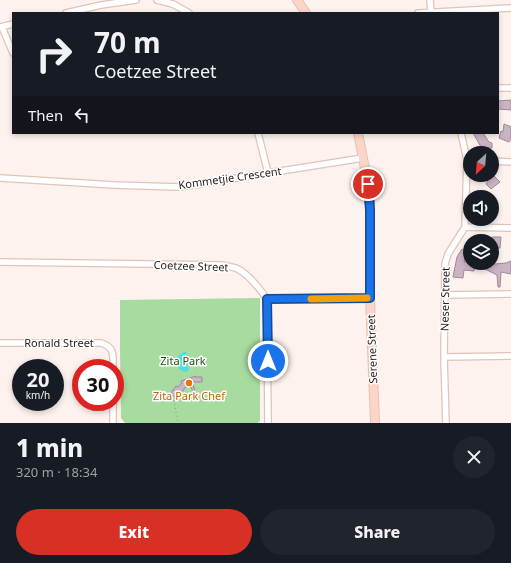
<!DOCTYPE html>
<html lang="en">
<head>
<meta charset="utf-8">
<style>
	:root { --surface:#171b24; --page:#20242c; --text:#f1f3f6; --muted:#9ea1a6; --accent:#d93025 }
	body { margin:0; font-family:"Noto Sans",sans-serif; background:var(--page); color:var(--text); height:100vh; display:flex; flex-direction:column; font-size:15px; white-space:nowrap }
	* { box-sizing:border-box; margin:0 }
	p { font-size:13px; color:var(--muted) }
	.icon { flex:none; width:22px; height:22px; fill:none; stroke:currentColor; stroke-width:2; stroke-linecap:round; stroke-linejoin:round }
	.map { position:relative; height:423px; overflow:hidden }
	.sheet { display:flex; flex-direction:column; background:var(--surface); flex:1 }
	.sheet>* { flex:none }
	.hud { position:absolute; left:12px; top:12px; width:487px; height:122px; border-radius:0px; box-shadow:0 2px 6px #0003; background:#171b24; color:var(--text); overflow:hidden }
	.needle { width:26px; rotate:206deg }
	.controls { position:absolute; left:463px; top:146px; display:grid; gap:8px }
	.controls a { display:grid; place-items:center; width:36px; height:36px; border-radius:50%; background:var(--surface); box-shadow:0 2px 6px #0003; font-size:20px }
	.speed { position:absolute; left:12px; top:359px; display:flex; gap:8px; font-size:20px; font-weight:700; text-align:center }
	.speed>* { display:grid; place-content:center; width:52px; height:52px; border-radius:50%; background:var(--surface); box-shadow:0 2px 6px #0003; line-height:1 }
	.speed small { font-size:10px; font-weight:400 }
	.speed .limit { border:6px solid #d22; background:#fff; color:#111 }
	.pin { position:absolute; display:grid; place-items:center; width:34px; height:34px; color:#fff; margin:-17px; border:2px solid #fff; border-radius:50%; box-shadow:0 1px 4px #0007 }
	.me { position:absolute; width:44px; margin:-22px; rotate:0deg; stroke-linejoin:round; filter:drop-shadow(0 0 3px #0008) }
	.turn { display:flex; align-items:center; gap:14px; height:84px; padding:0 16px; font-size:18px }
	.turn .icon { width:52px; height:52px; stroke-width:2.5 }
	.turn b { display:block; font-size:28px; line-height:34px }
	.then { display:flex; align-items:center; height:38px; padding:0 16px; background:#0003; gap:8px; font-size:15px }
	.round { display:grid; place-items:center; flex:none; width:42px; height:42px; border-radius:21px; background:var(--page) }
	.overview { display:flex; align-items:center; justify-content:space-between; height:68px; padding:0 16px }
	h1 { font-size:24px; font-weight:800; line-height:30px }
	.primary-button { display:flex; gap:8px; margin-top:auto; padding:8px 16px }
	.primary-button a { flex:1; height:46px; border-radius:24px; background:var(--accent); color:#fff; font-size:16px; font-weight:800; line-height:46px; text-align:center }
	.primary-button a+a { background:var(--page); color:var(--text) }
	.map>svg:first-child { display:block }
</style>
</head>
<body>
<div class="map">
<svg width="511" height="423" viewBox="0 0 511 423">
	<rect width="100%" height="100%" fill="#fdf2ed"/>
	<path fill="#a8dba0" d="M 260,298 L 260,421 L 258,423 L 125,423 L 121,418 L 120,351 L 120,300 Z"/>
	<path fill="#4ae0e2" d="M 184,352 L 186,352 C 188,361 184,359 189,369 L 188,371 L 184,372 L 179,369 L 175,362 L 178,356 Z"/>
	<path fill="#cab4c4" stroke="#9e8999" d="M 511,100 L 511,110 L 498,109 L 498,101 Z
		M 504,124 L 511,127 L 511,138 L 509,142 L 499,138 L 501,131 L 503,132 Z
		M 473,133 L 483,133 L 489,142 L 492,143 L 492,148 L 481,147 Z
		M 482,175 L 493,175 L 500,182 L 491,189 L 486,184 L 488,181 Z
		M 492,237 L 501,237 L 500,248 L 496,248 L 492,256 Z
		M 462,249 L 467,253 L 464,262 L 474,263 L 492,263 L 495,264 L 506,263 L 511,261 L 511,274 L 501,272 L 500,287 L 498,287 L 497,275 L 475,264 L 474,271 L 464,270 L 463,278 L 453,277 L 457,257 Z
		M 196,376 L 195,377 L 202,377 L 202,382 L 192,382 L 195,391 L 194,392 L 188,384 L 184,389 L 177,398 L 170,394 L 176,386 L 178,387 L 182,383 L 181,383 L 181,381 Z"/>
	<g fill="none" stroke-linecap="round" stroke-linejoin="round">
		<g stroke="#dfc4b9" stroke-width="8">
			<path id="street" d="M 157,0 L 173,4 L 189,13
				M 430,0 L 431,13
				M 66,13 L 101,5 L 136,0
				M 418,13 L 511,8
				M 0,27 L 13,24
				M 2,27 L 13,53
				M 498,88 L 511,88
				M 258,133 L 268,173
				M 492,161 L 511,162
				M 0,178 L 114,185 L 179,187 L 200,184 L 268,173 L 363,158
				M 465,227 L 511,228
				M 0,262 L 222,265 C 228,266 233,267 238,269 C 249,275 260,289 267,299
				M 444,295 L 511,294
				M 267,299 L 268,423
				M 267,299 L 370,298
				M 0,343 L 101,343 C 115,347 113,356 113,368
				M 444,357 L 511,356
				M 113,402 L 113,423
				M 446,423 L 444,357 L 445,264 L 448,254 L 465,227 L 467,160 L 461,133"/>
		</g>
		<g stroke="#dfc4b9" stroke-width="10">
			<path id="secondary" d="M 297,0 L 306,13
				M 358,133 L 370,194 L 370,298 L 375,423"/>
		</g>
		<path stroke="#9c928d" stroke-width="1" stroke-dasharray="1 3" stroke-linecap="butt" d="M 174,400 L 178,423"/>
		<use href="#street" stroke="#fff" stroke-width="5.5"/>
		<use href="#secondary" stroke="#fdd5c8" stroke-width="8"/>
	</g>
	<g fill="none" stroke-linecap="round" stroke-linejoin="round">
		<g stroke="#114b97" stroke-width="10">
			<path id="route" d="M 268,361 L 267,299 L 370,298 L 370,210 L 368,184"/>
		</g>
		<use href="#route" stroke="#1a73e8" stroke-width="7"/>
		<path stroke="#f59e0b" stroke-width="7" d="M 311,299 L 367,298"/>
	</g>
	<circle fill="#e8710a" stroke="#fff" stroke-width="1.5" cx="189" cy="383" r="4"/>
	<g text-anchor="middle" stroke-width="3" stroke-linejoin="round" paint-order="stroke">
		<g font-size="11" fill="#2c221e" stroke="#fff">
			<text transform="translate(230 178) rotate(-8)" y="4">Kommetjie Crescent</text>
			<text transform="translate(191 266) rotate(2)" y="4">Coetzee Street</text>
			<text transform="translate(445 299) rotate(-89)" y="4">Neser Street</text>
			<text x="59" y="347">Ronald Street</text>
			<text transform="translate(372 349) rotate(-92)" y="4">Serene Street</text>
		</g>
		<g font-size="11" fill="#15560a" stroke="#fff">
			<text x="183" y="365">Zita Park</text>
		</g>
		<g font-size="11" fill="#c56008" stroke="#fff">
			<text x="189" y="400">Zita Park Chef</text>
		</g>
	</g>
</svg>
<div class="controls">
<a><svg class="needle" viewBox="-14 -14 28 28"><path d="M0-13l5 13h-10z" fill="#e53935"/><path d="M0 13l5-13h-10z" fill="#9ea1a6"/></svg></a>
<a><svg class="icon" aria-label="sound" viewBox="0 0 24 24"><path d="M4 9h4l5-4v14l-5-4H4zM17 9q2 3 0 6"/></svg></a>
<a><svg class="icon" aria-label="layers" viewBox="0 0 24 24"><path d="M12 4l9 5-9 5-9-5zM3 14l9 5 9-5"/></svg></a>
</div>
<div class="speed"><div>20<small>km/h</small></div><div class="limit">30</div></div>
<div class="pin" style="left:368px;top:184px;background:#d93025"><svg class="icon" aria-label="arrive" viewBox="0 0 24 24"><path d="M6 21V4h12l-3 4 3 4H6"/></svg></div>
<svg class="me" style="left:268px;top:361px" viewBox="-20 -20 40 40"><circle r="17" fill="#1a73e8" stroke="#fff" stroke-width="3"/><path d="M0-11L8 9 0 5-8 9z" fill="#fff"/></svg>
<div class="hud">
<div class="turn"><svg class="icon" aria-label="right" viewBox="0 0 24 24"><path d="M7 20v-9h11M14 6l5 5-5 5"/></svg><div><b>70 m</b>Coetzee Street</div></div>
<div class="then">Then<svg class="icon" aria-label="left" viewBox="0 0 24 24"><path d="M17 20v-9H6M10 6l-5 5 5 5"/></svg></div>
</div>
</div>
<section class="sheet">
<div class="overview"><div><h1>1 min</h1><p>320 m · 18:34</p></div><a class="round"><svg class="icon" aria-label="close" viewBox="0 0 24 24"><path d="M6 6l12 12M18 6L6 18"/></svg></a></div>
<div class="primary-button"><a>Exit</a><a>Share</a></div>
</section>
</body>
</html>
